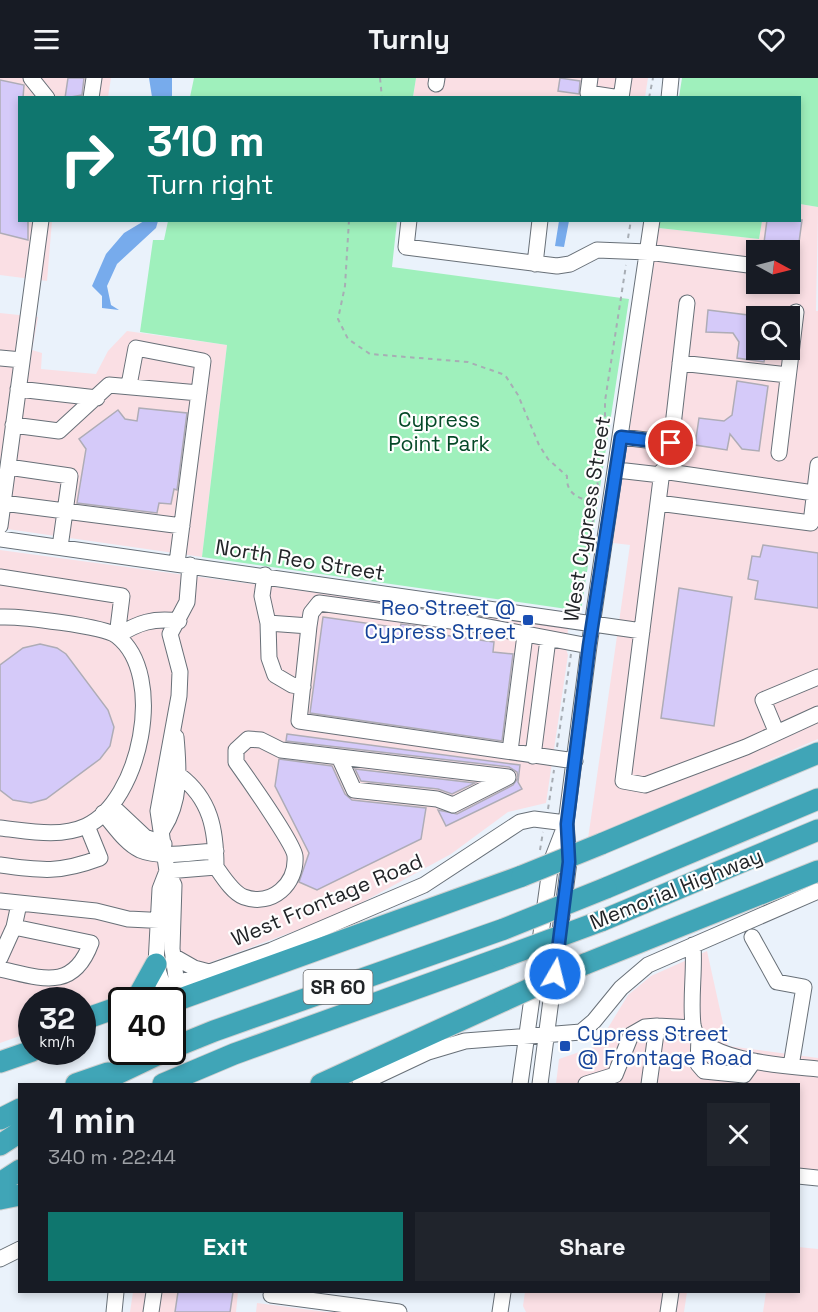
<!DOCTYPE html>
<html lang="en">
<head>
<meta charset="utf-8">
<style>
	:root { --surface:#171b24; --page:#20242c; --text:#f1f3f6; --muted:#9ea1a6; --accent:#0f766e }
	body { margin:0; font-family:"Space Grotesk",sans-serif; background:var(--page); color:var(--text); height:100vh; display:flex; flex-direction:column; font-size:22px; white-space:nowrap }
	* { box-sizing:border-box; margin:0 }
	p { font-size:20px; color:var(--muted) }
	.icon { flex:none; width:33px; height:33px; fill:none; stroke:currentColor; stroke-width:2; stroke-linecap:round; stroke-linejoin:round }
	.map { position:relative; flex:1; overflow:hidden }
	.details { position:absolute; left:18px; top:1005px; width:782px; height:210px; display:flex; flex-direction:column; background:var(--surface); border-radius:0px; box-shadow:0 3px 9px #0003 }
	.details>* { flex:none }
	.hud { position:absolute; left:18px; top:18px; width:783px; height:126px; border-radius:0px; box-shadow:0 3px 9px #0003; background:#0f766e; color:#fff; overflow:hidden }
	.needle { width:39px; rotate:97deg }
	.tools { position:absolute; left:746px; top:162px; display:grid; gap:12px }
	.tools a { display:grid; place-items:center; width:54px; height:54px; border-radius:0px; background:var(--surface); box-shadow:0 3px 9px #0003; font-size:30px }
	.speed { position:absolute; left:18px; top:909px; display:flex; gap:12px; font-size:30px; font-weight:700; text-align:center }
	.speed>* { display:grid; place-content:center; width:78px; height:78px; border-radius:50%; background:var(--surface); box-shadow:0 3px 9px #0003; line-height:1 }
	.speed small { font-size:15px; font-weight:400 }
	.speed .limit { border:3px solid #111; border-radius:9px; background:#fff; color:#111 }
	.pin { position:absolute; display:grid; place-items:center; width:51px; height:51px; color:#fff; margin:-26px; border:3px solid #fff; border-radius:50%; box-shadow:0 2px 6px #0007 }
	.me { position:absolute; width:66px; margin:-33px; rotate:8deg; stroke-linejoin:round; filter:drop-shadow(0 0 4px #0008) }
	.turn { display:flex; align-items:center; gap:21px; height:126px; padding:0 30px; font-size:27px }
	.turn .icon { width:78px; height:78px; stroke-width:2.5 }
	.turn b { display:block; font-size:42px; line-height:51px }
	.round { display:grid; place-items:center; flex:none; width:63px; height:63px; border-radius:0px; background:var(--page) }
	.head { display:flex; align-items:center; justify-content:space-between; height:102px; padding:0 30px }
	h1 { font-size:36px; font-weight:600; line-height:45px }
	.cta { display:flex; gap:12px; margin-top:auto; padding:12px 30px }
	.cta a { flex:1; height:69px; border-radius:0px; background:var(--accent); color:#fff; font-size:24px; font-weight:600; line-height:69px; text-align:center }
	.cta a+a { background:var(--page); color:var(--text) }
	header { display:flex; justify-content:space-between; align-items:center; height:78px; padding:0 30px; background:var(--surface); font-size:27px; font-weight:600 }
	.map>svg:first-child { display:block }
</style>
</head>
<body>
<header><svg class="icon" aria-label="menu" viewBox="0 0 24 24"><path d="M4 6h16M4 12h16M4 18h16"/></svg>Turnly<svg class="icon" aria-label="heart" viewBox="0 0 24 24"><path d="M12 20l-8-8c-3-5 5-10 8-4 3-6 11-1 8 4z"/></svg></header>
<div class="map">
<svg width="818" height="1234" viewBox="0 0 818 1234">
	<rect width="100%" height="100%" fill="#eaf2fb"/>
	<path fill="#fadfe4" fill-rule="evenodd" d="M 0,0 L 111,0 L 108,19 L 20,20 L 20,142 L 52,143 L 47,203 L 0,197 Z
		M 416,0 L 648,0 L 645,19 L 413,20 Z
		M 800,126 L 818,129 L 816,233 L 818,233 L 818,661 L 588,761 L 630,467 L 613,465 L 659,150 L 759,161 L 762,143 L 800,142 ZM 756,172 L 789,172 L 789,206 L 756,206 ZM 756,238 L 789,238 L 789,272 L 756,272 Z
		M 0,235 L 38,239 L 32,272 L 42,275 L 41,291 L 96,296 L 108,273 L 127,253 L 227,267 L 202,479 L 0,450 Z
		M 0,472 L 565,548 L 568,551 L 566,571 L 568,577 L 546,725 L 508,734 L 451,776 L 341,836 L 211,884 L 119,924 L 83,936 L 82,922 L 32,922 L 31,954 L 0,965 Z
		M 707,873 L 728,968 L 818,980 L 818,1106 L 798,1104 L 798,1006 L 556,1006 L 559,981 L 597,968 L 628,917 L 651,898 Z
		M 798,1169 L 818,1171 L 818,1234 L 763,1234 L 766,1214 L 798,1214 Z
		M 133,1214 L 238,1214 L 236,1234 L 130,1234 Z
		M 525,1214 L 687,1214 L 684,1234 L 526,1234 L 523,1228 Z
		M 257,1225 L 327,1234 L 256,1234 Z"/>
	<path fill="#9ff0bc" d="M 194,0 L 416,0 L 413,19 L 190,19 Z
		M 682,0 L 818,0 L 818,129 L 800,126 L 800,20 L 679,19 Z
		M 168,143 L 397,143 L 392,189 L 629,221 L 581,533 L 202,479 L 227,267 L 140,254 L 153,162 L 164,162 Z
		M 660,143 L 660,142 L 762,143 L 759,161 L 659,150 Z"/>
	<path fill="#77abec" d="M 149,0 L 172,0 L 172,19 L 152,19 Z
		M 144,143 L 158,143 L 156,150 L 117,186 L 107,208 L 111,227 L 119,232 L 102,230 L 102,218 L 92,208 L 106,176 L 124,155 Z
		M 559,143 L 569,143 L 564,169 L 555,168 Z"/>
	<path fill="#d5caf9" stroke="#aeacb6" stroke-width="1.5" d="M 68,0 L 84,0 L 82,17 L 65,20 Z
		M 560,0 L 580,3 L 579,16 L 558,13 Z
		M 0,2 L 24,7 L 23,20 L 20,20 L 20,142 L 28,142 L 28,162 L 0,155 Z
		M 767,142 L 802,142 L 795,194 L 789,194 L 789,172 L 763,172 Z
		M 708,232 L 756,238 L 756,272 L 766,272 L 764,284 L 737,280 L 739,264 L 733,255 L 706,254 Z
		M 737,303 L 768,308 L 759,373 L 742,371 L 730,356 L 727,372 L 695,367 L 699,340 L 724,343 L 732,337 Z
		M 139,330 L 187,335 L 177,412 L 174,411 L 171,426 L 159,425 L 157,435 L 77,425 L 86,371 L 79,361 L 118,332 L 125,341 L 137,343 Z
		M 763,467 L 818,475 L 818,530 L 755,521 L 758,503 L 748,501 L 752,478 L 760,479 Z
		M 679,510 L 732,519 L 714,648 L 661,640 Z
		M 323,539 L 400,550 L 401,546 L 423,549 L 422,554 L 494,564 L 493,574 L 513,576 L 502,663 L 310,635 Z
		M 40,566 L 57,570 L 66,576 L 108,632 L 114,649 L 110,668 L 100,681 L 46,721 L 31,725 L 13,722 L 0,712 L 0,587 L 23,570 Z
		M 287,656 L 520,687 L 518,704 L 522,711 L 446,748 L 438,732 L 457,736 L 513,707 L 518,700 L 517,694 L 509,689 L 286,663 Z
		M 279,681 L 332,688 L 345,716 L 352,722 L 426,730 L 421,761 L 317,812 L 299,804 L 309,775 L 275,708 Z
		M 355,691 L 475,705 L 452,716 L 438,711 L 361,703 Z
		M 178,1214 L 233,1214 L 230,1234 L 175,1234 Z"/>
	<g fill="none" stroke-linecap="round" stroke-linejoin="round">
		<g stroke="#687078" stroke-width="17">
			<path id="minor" d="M 31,0 L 47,20
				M 590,0 L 588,15 L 620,20
				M 436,6 L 437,0
				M 91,20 L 94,0
				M 621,20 L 624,0
				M 669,20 L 671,0
				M 409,142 L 406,169 L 557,188 L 570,186 L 597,172 L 648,174 L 756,188
				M 535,186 L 540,142
				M 0,280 L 22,282
				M 680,285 L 788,297
				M 129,307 L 136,270 L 203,283 L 177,485
				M 18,311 L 97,320
				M 13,347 L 59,353 L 109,307 L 199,315
				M 621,359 L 671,365 L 687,225
				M 779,375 L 796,234
				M 8,389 L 70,398 L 60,469
				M 617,392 L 661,397
				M 814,415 L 662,393 L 623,703 L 645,707 L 746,669 L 818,636
				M 3,425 L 182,448
				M 658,425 L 811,445 L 818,387
				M 0,448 L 41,142
				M 0,461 L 642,553
				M 265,497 L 262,518 L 268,545 L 309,548
				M 0,499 L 122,518 L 117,558
				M 0,539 C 19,538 104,548 117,558 C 167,597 140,724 86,748 C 60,760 28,753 0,750
				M 268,545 L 269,580 L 275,597 L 292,607 L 303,609
				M 117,558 C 139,544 153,540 179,543
				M 776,653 L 763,622 L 818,599
				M 510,673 L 525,557
				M 533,678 L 548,561
				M 575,683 L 299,643 L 309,548 L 311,535 L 319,525 L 473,546 L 589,568
				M 179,697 C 211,721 216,752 216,789 C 223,799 233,815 244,819 C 272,829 297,806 295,778 C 294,766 246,698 236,684 L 236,672 L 248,661 L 261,662 L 281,672 L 508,699 L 453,727 L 437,721 L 354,712 L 339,679
				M 112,728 L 145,759 L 164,766
				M 103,735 C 114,747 125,765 140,772 C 161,781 193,774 216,773
				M 163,751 C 181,723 179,692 176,659
				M 0,787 C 42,793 60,795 100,780 L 87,748
				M 167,793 L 160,811 L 156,886 L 164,910 L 272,872 L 424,807 L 520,744 L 534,741 L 566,745
				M 167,793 L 216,789
				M 0,823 L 96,833 L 128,841 L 169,843
				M 752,859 L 777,904 L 804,909 L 791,988
				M 693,867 C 695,894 690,920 693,947 C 698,984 789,988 818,991
				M 173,878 L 194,890 L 209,894
				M 0,880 L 14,849
				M 0,891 C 41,900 73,914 91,865 L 14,849 L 19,826
				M 177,906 L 172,871 L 174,807 L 167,793 L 158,733 L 179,618 L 180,594 L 170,556 L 187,524 L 190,487
				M 699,958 L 698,986 L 704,993 L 744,997 L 754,983
				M 360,1006 L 428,974 L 465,963 L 581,954 L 594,943 L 621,910 L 648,887 L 818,813
				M 520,1006 L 551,784 L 565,748
				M 540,1006 L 569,784 L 566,745 L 589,568 L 652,142
				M 586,1006 L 615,997 L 631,957 L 645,949 L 657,948 L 693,950
				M 649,1006 L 657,948
				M 798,1098 L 818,1100
				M 0,1181 L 20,1171
				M 271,1217 L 399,1234
				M 114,1234 L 116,1214
				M 151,1234 L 154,1214
				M 500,1234 L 503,1214
				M 668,1234 L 671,1214"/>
		</g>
		<g stroke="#cecfcf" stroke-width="23">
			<path id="highway" d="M 601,766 L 818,675
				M 606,810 L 818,721
				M 601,843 L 818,752
				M 585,886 L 818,793
				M 136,922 L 156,886
				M 172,924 L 522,798
				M 82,942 L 122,928
				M 172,970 L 214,953 L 504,851
				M 0,984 L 32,973
				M 76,1006 L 108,995
				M 96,1006 L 163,974
				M 163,1006 L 234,976 L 501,880
				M 321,1006 L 505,922
				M 0,1041 L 20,1031
				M 0,1067 L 20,1054
				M 0,1105 L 20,1092
				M 0,1121 L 20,1117"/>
		</g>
		<path stroke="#a7adb4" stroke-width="2" stroke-dasharray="4.5 4.5" stroke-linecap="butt" d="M 380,0 L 382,20
			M 649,20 L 653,0
			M 349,142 L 345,208 L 338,241 L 348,261 L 370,276 L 468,284 L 505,297 L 518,317 L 539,367 L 548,381 L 567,398 C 566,417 579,420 595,425
			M 628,160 L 631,142
			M 574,531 L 575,523 L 582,515 L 598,409 L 594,379 L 605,343 L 605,323 L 626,187
			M 557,669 L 571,576
			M 548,731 L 554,692
			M 540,772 L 543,754"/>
		<use href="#minor" stroke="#fff" stroke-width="15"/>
		<use href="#highway" stroke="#40a5b7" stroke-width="21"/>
		<g stroke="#cecfcf" stroke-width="23" stroke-linecap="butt">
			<path id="highway-bridge" d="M 522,798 L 601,766
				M 504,851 L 606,810
				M 501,880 L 601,843
				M 505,922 L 585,886"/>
		</g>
		<use href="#highway-bridge" stroke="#40a5b7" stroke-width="21"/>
	</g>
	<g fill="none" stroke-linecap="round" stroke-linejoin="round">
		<g stroke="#114b97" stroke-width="15">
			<path id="route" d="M 555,896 L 569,784 L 567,746 L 589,568 L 621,359 L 671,365"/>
		</g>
		<use href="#route" stroke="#1a73e8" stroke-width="10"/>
	</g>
	<g fill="#1a4fb4" stroke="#fefefe" stroke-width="2">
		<rect x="522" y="536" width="12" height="12" rx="3"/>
		<rect x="559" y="962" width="12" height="12" rx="3"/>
	</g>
	<g text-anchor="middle" stroke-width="4.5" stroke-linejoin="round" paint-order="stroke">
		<rect fill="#fefefe" stroke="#636568" stroke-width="1.5" x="303.5" y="892" width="69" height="34" rx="4.5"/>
		<g font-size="20" font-weight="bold" fill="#212427">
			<text x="338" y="916">SR 60</text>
		</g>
		<g font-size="21" fill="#044827" stroke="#fefefe">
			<text x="439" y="349">Cypress<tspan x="439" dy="24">Point Park</tspan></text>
		</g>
		<g font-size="21" fill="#212427" stroke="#fefefe">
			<text transform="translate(587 441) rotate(-81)" y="7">West Cypress Street</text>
			<text transform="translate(300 482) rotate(9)" y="7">North Reo Street</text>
			<text transform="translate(676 811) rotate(-22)" y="7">Memorial Highway</text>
			<text transform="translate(327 822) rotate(-23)" y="7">West Frontage Road</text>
		</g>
		<g font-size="21" fill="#164399" stroke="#fefefe" text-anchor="end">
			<text x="516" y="537">Reo Street @<tspan x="516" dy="24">Cypress Street</tspan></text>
			<text x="577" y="963" text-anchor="start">Cypress Street<tspan x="577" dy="24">@ Frontage Road</tspan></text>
		</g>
	</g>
</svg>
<div class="tools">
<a><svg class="needle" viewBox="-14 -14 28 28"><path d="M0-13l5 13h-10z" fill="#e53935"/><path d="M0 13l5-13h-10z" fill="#9ea1a6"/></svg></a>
<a><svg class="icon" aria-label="search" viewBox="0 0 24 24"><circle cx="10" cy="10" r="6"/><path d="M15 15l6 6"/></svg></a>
</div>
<div class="speed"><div>32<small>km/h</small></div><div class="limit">40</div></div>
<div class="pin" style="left:671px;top:365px;background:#d93025"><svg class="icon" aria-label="arrive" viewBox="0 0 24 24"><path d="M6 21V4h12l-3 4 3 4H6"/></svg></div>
<svg class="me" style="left:555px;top:896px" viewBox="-20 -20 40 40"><circle r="17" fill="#1a73e8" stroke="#fff" stroke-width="3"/><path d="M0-11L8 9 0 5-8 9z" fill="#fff"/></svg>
<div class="hud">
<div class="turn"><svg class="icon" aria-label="right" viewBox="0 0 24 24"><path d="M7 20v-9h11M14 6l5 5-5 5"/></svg><div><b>310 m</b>Turn right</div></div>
</div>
<section class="details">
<div class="head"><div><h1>1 min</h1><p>340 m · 22:44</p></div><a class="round"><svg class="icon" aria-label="close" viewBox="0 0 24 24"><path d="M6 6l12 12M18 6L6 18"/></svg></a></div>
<div class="cta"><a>Exit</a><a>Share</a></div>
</section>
</div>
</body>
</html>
